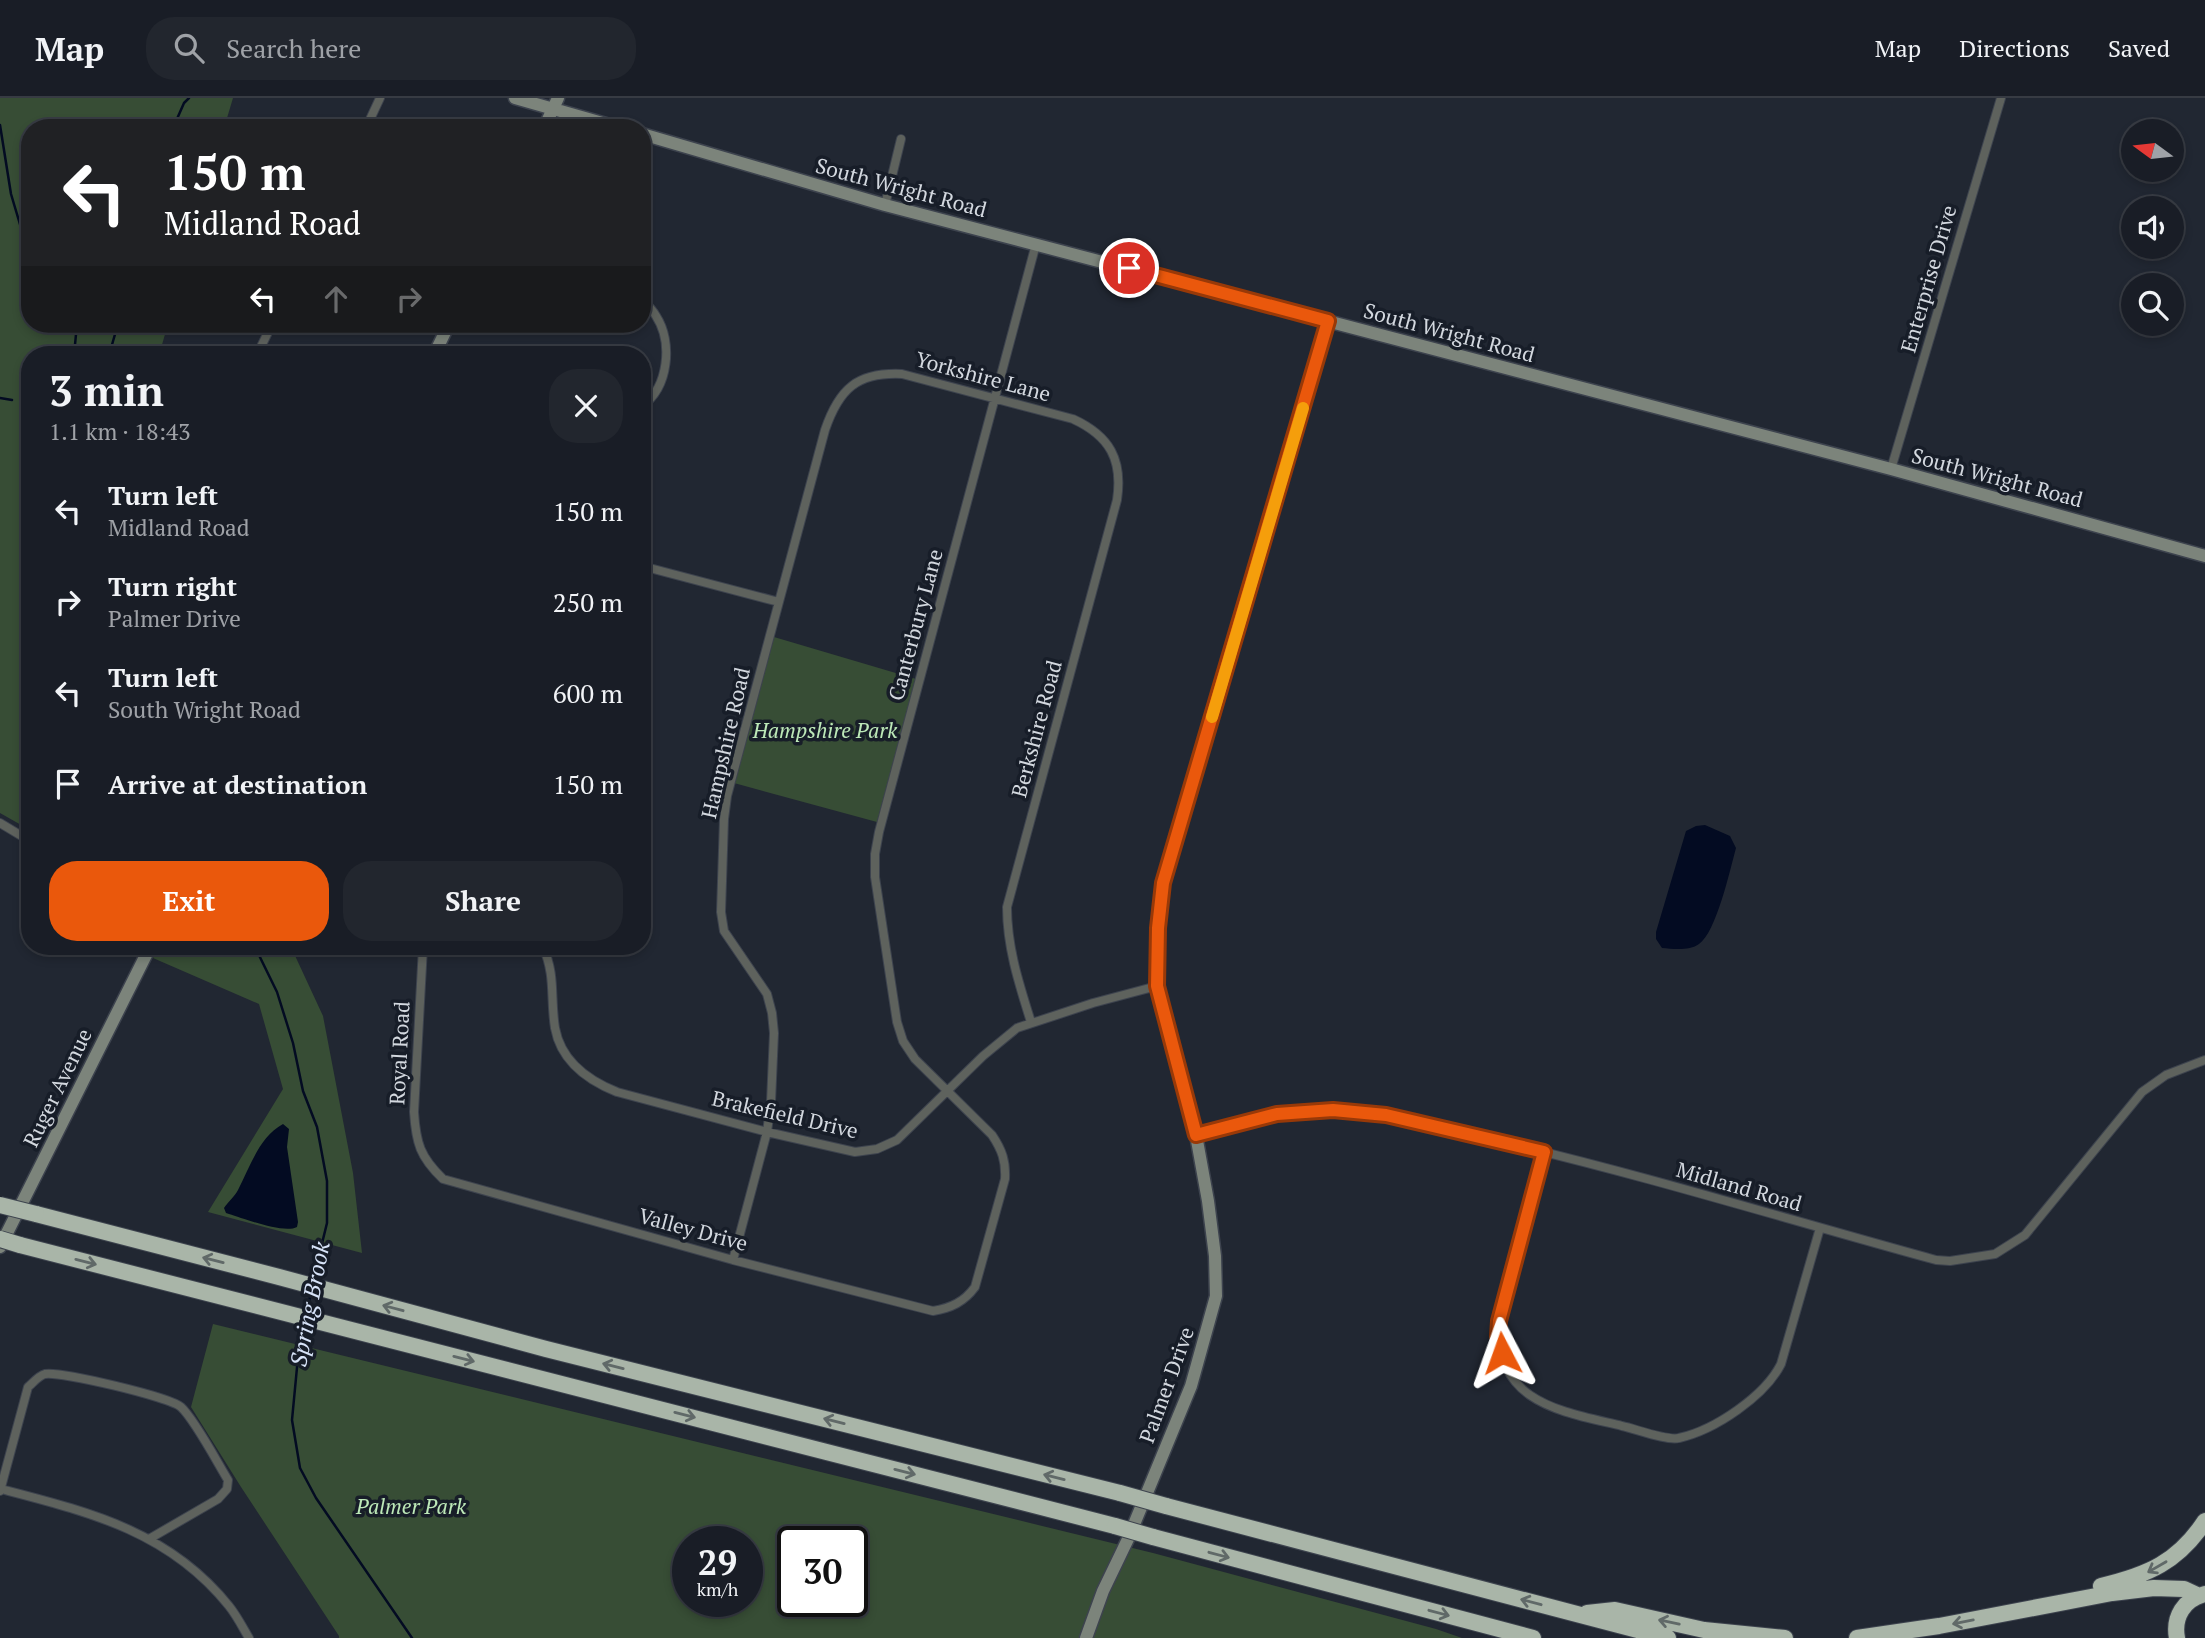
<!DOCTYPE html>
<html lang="en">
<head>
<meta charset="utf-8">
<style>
	:root { --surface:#191d26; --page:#22262e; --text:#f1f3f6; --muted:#9fa2a7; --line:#373b43; --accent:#ea580c }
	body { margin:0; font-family:"PT Serif",serif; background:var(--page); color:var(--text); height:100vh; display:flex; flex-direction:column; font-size:26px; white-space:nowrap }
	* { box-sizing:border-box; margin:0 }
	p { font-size:23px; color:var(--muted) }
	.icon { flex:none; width:38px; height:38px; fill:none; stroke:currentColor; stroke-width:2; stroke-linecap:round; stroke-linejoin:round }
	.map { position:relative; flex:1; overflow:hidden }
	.drawer { position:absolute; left:21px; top:248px; width:630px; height:609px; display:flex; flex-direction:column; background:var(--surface); border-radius:28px; box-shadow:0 4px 10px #0003,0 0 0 2px var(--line) }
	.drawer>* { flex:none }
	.top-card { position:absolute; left:21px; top:21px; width:630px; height:214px; border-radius:28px; box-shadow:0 4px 10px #0003,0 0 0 2px var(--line); background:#202124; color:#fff; overflow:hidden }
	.needle { width:46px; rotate:285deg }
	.fabs { position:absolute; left:2121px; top:21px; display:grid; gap:14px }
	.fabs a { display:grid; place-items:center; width:63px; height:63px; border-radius:50%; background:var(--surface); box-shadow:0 4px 10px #0003,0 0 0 2px var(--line); font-size:35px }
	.speed { position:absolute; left:672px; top:1428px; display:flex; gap:14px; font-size:35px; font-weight:700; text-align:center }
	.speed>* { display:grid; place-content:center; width:91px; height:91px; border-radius:50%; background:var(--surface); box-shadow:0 4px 10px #0003,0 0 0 2px var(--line); line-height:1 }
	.speed small { font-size:18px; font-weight:400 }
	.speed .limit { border:4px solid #111; border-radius:10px; background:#fff; color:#111 }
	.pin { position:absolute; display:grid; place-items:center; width:60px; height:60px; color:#fff; margin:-30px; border:4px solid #fff; border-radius:50%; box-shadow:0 2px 7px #0007 }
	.me { position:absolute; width:77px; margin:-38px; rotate:356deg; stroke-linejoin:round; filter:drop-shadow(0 0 5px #0008) }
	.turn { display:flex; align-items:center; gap:24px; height:147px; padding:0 28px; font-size:32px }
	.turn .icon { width:91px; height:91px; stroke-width:2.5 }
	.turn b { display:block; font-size:49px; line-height:60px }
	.lanes { display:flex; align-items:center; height:66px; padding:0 28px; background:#0003; justify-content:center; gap:35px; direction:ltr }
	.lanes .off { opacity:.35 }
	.round { display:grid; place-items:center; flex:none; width:74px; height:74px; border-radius:28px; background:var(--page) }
	.head { display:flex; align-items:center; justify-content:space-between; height:119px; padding:0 28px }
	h1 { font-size:42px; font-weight:700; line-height:52px }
	.primary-button { display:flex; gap:14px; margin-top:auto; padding:14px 28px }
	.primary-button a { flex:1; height:80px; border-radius:28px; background:var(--accent); color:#fff; font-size:28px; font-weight:700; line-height:80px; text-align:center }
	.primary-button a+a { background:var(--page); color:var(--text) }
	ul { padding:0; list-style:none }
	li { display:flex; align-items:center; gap:21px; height:91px; padding:0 28px }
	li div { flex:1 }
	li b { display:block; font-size:26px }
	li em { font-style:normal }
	header { display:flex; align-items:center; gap:42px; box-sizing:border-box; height:98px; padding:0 35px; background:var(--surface); border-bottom:2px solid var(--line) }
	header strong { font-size:33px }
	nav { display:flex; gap:38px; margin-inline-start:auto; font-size:24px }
	.search { width:490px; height:63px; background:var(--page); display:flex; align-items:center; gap:18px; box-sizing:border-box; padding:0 24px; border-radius:28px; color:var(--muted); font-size:26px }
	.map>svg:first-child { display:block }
</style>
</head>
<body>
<header>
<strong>Map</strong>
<div class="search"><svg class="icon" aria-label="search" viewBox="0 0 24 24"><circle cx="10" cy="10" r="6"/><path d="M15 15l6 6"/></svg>Search here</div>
<nav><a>Map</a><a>Directions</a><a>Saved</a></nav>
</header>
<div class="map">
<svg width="2205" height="1540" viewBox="0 0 2205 1540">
	<rect width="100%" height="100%" fill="#212732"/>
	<path fill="#374d35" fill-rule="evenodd" d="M 0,0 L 233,0 L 224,30 L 30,30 L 30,226 L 168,226 L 159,257 L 30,257 L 30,732 L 0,715 Z
		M 774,539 L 916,581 L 877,724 L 734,685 Z
		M 158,849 L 291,849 L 323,918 L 353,1075 L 362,1155 L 208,1114 L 283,991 L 259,906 L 153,860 Z
		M 213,1226 L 1153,1455 L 1436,1531 L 1462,1540 L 339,1540 L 339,1538 L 241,1389 L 191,1309 ZM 688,1444 L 747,1444 L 747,1503 L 688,1503 ZM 793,1444 L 852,1444 L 852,1503 L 793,1503 Z"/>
	<path fill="#030b22" d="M 1705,727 L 1730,738 L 1736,750 C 1730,772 1716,835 1699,846 C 1690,853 1673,851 1662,850 L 1656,841 L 1656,834 L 1686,733 L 1696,728 Z
		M 283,1026 L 289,1031 L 287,1049 L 298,1124 L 297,1129 C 284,1136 245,1121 229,1116 L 226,1115 L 224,1110 C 228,1104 235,1098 238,1092 C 250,1069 259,1039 283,1026 Z"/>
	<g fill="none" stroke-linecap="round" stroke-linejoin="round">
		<path stroke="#030b22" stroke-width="2.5" d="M 0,27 L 11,96 L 30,160
			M 173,30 L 184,5 L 189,0
			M 74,257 L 77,226
			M 109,257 L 118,226
			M 0,300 L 12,302
			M 255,849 L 277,894 L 293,945 L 303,993 L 317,1029 L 327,1083 L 327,1125 L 313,1182
			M 306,1216 L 311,1195
			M 304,1226 L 298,1259 L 292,1322 L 300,1370 L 316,1400 L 412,1540"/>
		<g stroke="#3d434e" stroke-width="10">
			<path id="street" d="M 366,30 L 380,0
				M 885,107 L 901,41
				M 642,201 C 647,206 653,212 656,218 C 673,244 669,289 642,308
				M 257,257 L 272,226
				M 1891,371 L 2001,0
				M 642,468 L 779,504
				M 0,725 L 30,743
				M 423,849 L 414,1014 C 416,1045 420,1059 443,1081 L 733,1162 L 933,1213 C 951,1210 964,1204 975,1189 L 1005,1081 C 1006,1063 1002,1052 992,1037 L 915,961 L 903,943 L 897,924 L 875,779 L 875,756 L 879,734 L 1036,146
				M 543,849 C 556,878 550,899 555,930 C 561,963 587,982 617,994 L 767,1034 L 855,1054 L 877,1051 L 897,1042 L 983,958 L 1017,930 L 1093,905 L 1157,888
				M 1196,1037 C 1242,1026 1288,1011 1336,1012 C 1394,1013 1451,1032 1507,1045 C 1651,1079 1793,1123 1936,1162 L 1950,1163 L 1995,1156 L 2025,1137 L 2142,994 L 2166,977 L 2205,962
				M 1544,1054 L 1499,1223 C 1494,1305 1560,1313 1622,1328 C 1636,1331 1667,1343 1679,1340 C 1715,1332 1765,1298 1781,1266 L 1820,1130
				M 733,1162 L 767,1034 L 771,1004 L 774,935 L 772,915 L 767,896 L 724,833 L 721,814 L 724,721 L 727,698 L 825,332 C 839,291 857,274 902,276 L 1073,321 C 1110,338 1123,362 1117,402 L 1007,809 C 1007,849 1019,886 1031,924
				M 1,1391 C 89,1414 169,1433 229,1508 C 237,1518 243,1530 249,1540
				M 0,1393 L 28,1289 C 33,1285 38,1278 45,1276 C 60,1273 170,1299 181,1309 C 195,1322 217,1364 228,1382 L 227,1391 L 218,1401 L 149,1441"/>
		</g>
		<g stroke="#3d434e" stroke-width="15">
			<path id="secondary" d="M 515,0 L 620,30
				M 544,30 L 558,0
				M 642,36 L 885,107 L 1891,371 L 2205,458
				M 434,257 L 449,226
				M 0,1149 L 150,849
				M 1086,1540 L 1103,1493 L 1128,1441 L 1191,1288 L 1216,1198 L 1215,1158 L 1208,1103 L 1196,1037 L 1157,888 L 1158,830 L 1163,785 L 1328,223"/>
		</g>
		<g stroke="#3d434e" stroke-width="18">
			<path id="highway" d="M 36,1116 L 279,1179 L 546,1251 L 1120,1395
				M 20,1147 L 1115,1428
				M 1166,1408 L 1668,1540
				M 1153,1439 L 1533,1540
				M 2101,1488 C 2148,1477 2178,1464 2205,1423
				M 1587,1515 L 1615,1512 L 1704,1532 L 1785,1540
				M 1857,1540 L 1939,1528 L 2112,1495 L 2154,1490 L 2184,1491 L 2199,1498
				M 2177,1540 C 2173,1519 2184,1501 2205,1496"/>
		</g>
		<use href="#street" stroke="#5e625d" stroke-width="8"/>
		<use href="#secondary" stroke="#7c847b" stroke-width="12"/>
		<use href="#highway" stroke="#a9b5a8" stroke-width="16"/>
		<g stroke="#3d434e" stroke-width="18" stroke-linecap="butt">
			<path id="highway-bridge" d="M 0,1107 L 36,1116
				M 0,1141 L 20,1147
				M 1120,1395 L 1166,1408
				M 1115,1428 L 1153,1439"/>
		</g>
		<use href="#highway-bridge" stroke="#a9b5a8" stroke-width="16"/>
	</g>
	<defs><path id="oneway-shaft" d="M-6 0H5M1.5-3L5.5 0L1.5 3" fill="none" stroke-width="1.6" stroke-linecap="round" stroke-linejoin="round" transform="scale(1.75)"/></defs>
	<g stroke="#606968">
		<use href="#oneway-shaft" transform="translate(213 1162) rotate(-166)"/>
		<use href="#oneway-shaft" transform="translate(86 1164) rotate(14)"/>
		<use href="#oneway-shaft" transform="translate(393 1210) rotate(-165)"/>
		<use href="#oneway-shaft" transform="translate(464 1261) rotate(14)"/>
		<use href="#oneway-shaft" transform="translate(613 1268) rotate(-166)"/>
		<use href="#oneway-shaft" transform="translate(685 1317) rotate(14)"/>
		<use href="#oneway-shaft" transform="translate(834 1323) rotate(-166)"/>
		<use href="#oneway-shaft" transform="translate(905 1374) rotate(14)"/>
		<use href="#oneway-shaft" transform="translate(1054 1379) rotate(-166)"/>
		<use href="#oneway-shaft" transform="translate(1219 1457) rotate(15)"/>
		<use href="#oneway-shaft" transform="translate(2157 1469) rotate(150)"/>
		<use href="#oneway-shaft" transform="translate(1531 1504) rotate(-165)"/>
		<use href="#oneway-shaft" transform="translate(1439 1515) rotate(15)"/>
		<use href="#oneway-shaft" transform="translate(1669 1524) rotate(-168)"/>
		<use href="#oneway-shaft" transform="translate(1963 1524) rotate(169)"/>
	</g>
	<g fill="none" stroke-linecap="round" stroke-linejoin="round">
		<g stroke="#983908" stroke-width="18">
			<path id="route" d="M 1129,170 L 1328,223 L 1163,785 L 1158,830 L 1157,888 L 1196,1037 L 1277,1016 L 1333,1012 L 1386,1017 L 1544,1054 L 1499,1223 L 1498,1238 L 1502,1255"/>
		</g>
		<use href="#route" stroke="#ea580c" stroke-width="12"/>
		<path stroke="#f59e0b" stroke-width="12" d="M 1212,619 L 1303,310"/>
	</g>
	<g text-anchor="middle" stroke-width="7" stroke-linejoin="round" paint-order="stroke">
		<g font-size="21" fill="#d3d8df" stroke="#171d28">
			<text transform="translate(901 90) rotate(15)" y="7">South Wright Road</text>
			<text transform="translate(1929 181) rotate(-74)" y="7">Enterprise Drive</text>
			<text transform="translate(1449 235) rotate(15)" y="7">South Wright Road</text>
			<text transform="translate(983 279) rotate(15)" y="7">Yorkshire Lane</text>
			<text transform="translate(1997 380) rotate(15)" y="7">South Wright Road</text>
			<text transform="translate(916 527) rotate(-75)" y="7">Canterbury Lane</text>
			<text transform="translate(1037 631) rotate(-75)" y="7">Berkshire Road</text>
			<text transform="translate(726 645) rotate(-77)" y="7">Hampshire Road</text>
			<text transform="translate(400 955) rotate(-87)" y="7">Royal Road</text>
			<text transform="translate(58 990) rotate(-64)" y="7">Ruger Avenue</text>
			<text transform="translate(785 1017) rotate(13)" y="7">Brakefield Drive</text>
			<text transform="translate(1739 1089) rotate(16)" y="7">Midland Road</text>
			<text transform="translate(693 1132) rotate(15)" y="7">Valley Drive</text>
			<text transform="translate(1167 1287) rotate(-70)" y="7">Palmer Drive</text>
		</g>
		<g font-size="21" font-style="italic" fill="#bde9b8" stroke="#171d28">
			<text x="825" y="640">Hampshire Park</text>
			<text x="411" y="1416">Palmer Park</text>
		</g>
		<g font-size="23" font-style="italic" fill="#d7e3f8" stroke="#171d28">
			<text transform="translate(310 1206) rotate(-79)" y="8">Spring Brook</text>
		</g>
	</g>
</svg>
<div class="fabs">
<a><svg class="needle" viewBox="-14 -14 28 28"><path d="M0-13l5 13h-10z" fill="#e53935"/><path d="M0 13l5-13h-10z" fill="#9fa2a7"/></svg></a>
<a><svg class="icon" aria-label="sound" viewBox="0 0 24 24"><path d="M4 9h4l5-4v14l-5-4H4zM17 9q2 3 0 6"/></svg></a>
<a><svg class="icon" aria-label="search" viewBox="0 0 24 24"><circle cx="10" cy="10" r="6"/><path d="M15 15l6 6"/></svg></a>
</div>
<div class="speed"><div>29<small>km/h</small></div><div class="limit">30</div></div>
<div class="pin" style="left:1129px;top:170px;background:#d93025"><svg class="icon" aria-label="arrive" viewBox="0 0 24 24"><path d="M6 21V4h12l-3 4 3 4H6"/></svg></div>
<svg class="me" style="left:1502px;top:1255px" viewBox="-20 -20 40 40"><path d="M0-17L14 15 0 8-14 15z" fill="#ea580c" stroke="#fff" stroke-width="4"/></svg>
<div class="top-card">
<div class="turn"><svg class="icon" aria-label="left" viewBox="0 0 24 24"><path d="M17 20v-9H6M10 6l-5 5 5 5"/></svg><div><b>150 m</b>Midland Road</div></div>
<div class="lanes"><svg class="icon" aria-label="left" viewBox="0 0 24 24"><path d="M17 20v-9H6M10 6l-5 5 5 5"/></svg><svg class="icon off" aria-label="ahead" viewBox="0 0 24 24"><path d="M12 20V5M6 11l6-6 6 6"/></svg><svg class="icon off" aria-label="right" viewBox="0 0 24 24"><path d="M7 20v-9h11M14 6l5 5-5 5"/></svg></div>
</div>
<section class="drawer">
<div class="head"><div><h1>3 min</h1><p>1.1 km · 18:43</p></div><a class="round"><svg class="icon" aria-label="close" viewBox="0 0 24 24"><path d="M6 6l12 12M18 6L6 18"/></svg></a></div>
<ul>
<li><svg class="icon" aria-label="left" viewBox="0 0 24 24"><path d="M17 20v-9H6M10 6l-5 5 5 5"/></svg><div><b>Turn left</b><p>Midland Road</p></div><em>150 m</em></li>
<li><svg class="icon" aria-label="right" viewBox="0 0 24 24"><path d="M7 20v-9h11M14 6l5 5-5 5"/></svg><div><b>Turn right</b><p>Palmer Drive</p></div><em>250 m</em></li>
<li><svg class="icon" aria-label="left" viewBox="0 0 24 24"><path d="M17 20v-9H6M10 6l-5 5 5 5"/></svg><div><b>Turn left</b><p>South Wright Road</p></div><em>600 m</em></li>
<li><svg class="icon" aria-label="arrive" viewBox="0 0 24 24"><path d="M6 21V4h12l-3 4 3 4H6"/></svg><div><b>Arrive at destination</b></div><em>150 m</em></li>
</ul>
<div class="primary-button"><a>Exit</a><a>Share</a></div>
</section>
</div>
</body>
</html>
